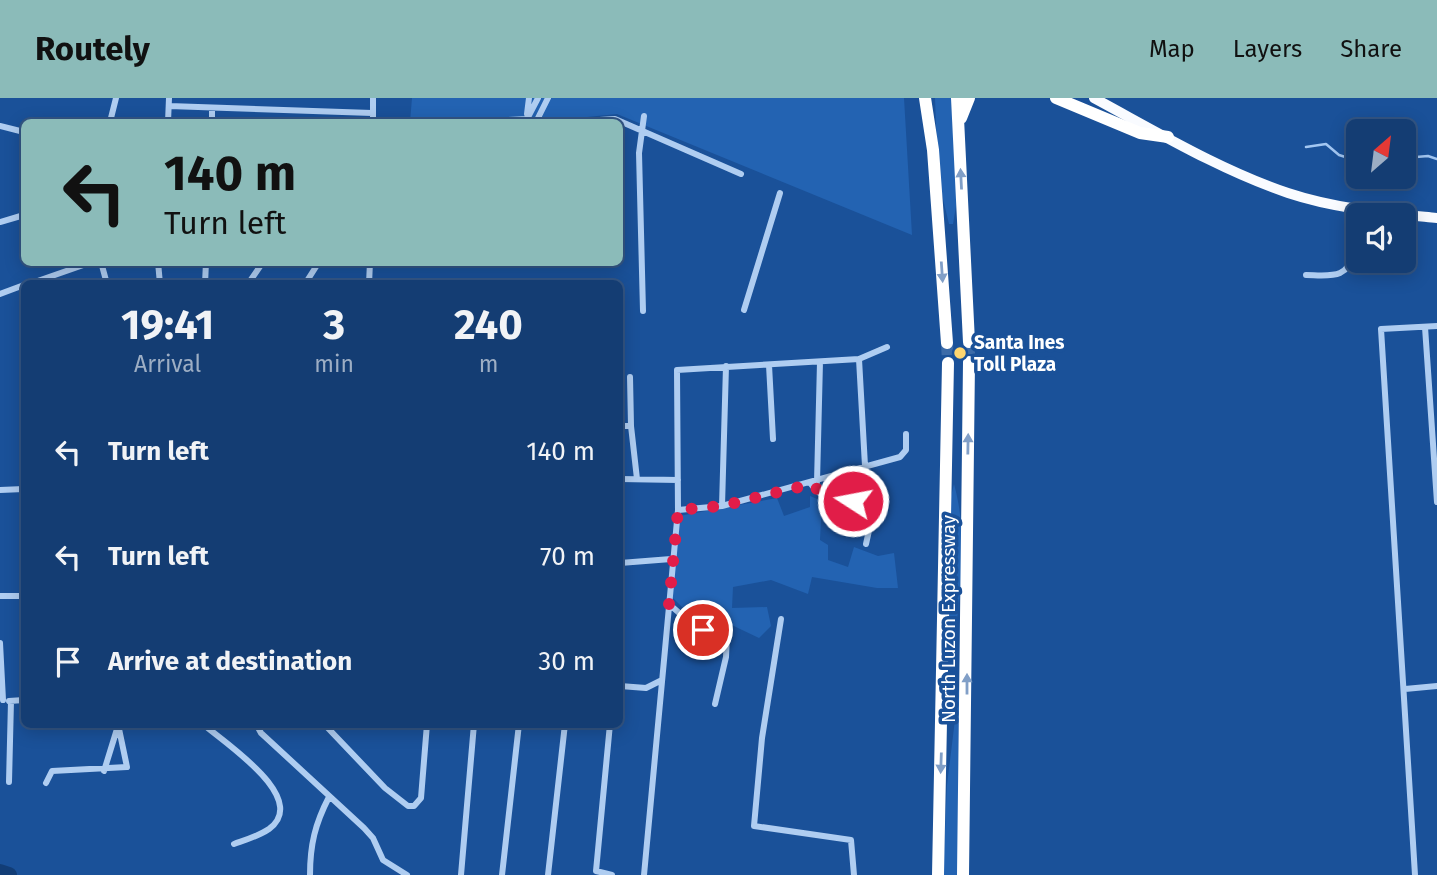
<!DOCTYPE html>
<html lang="en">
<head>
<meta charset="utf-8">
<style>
	:root { --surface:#143d73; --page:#1d4478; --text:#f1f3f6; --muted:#9daec4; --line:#335685; --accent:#8bbbb9 }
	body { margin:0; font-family:"Fira Sans",sans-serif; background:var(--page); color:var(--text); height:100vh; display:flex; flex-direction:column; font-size:26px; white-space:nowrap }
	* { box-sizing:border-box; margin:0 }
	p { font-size:23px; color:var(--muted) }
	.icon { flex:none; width:38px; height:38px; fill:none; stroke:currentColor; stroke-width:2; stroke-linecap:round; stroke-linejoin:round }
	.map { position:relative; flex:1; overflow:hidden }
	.details { position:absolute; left:21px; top:182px; width:602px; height:448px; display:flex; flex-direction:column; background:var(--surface); border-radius:10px; box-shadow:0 4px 18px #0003,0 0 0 2px var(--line) }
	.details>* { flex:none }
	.top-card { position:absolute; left:21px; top:21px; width:602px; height:147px; border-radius:10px; box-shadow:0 4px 18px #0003,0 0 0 2px var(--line); background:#8bbbb9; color:#111; overflow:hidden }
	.needle { width:46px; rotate:28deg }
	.tools { position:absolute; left:1346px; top:21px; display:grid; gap:14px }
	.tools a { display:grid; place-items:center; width:70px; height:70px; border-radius:10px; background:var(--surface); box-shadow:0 4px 18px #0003,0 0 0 2px var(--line); font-size:35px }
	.pin { position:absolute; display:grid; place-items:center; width:60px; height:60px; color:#fff; margin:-30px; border:4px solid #fff; border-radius:50%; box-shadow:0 2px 7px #0007 }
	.me { position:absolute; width:77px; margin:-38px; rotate:281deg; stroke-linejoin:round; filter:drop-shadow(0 0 5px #0008) }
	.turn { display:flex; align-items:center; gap:24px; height:147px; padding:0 28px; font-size:32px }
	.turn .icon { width:91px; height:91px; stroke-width:2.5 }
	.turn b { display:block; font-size:49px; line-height:60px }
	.eta { display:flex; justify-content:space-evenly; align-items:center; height:119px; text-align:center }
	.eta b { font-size:42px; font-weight:700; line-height:49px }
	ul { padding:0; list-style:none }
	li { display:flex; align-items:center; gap:21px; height:105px; padding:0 28px }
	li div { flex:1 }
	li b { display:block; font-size:26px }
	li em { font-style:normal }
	header { display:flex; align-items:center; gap:42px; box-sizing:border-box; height:98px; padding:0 35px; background:var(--accent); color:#111 }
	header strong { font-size:33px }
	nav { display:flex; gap:38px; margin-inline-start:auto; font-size:24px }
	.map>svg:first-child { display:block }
</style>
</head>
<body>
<header>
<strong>Routely</strong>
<nav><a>Map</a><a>Layers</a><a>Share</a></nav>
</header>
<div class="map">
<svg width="1437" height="777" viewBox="0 0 1437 777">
	<rect width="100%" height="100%" fill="#1a5199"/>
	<path fill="#2363b2" d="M 412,0 L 904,0 L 912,137 L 617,16 L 538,24 L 410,24 Z
		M 935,0 L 951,0 L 957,102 L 953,126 L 949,126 L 938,80 Z
		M 954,386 C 969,440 961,499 952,554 L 946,553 L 946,419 Z
		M 810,398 L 822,403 L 820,442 L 828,447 L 828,462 L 848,469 L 854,449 L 878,458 L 894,455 L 898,490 L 877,490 L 812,479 L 808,496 L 771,482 L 733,489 L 732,510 L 767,509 L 771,528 L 759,540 L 717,520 L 690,517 L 669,496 L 679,418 L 777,400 L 784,418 L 810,409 Z
		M 959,589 L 958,777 L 943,777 L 947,687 Z"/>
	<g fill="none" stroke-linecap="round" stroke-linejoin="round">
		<path stroke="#a3c7f2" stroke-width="2.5" d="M 1306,49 L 1326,46 L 1339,57 L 1358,63
			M 1404,60 L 1428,58 L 1437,61"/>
		<path stroke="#123d76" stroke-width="16" d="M 0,774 L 9,777"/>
		<path stroke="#3c6ba8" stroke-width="12" stroke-dasharray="12 6" stroke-linecap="butt" d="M 969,244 L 969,264
			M 947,245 L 948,265"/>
		<path stroke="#afcdf1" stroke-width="6" d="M 169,8 L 372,15
			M 527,16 L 529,0
			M 110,24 L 116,0
			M 168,24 L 169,0
			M 212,24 L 212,11
			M 373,24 L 373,0
			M 470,24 L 527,21 L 538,0
			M 536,24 L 548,0
			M 568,24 L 615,21 L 741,76
			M 0,28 L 24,34
			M 0,124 L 24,117
			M 101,164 L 107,186
			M 158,164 L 160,186
			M 1306,177 C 1316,177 1331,179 1340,175 C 1360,166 1356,129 1357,112
			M 29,186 L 92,164
			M 205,186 L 206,164
			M 248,186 L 263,164
			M 305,186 L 319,164
			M 369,186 L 370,164
			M 0,196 L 24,187
			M 744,212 L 780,95
			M 643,213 L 639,55 L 644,18
			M 1425,229 L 1437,404
			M 859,261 L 865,368 L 871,399
			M 769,267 L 773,341
			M 620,328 L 631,328 L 630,279
			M 631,328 L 637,381
			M 620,381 L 678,382
			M 817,384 L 820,264
			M 811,386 C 827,408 848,405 871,399 L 872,419 L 866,446
			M 0,392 L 24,391
			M 722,408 L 726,268
			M 678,412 L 722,408 L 900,359 L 906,352 L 906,336
			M 620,465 L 671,461
			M 0,498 L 24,498
			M 669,506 L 694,528 L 727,536 L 726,559 L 715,606
			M 781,521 L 762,640 L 754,728 L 851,742 L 854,777
			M 0,545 L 3,602
			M 620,588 L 646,590 L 662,582
			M 1405,591 L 1437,588
			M 9,603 L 24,602
			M 203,626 C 223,644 311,700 269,731 C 259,738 245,742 234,746
			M 256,626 L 261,635 L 364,730 L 373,740 L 383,762 L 407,777
			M 324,626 L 385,690 L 408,708 L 414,708 L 421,700 L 427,626
			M 610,626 L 596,773 L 612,777
			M 104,673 L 117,631
			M 9,684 L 11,603
			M 46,685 L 52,673 L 127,669 L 118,626
			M 310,777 C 310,747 315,726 329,699
			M 461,777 L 474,626
			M 502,777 L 519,626
			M 548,777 L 565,626
			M 644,777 L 678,412 L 677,272 L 859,261 L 887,249
			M 1415,777 L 1381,231 L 1437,228"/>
		<path stroke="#f9fbff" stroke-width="10" d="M 1094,0 C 1157,34 1220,72 1288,95 C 1336,111 1387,115 1437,120"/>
		<path stroke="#fff" stroke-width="12" d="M 925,0 L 933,52 L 947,245
			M 957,0 L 969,244
			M 1056,0 L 1140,35 L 1168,39
			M 961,20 L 969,0
			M 938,777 L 948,265
			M 963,777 L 969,264"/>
	</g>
	<defs><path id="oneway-solid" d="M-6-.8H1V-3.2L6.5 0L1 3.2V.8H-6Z" transform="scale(1.75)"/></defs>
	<g fill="#819fc7">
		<use href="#oneway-solid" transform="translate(961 81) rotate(-93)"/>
		<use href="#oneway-solid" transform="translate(942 174) rotate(86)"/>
		<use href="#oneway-solid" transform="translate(968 346) rotate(-89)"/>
		<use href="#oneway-solid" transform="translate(967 586) rotate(-90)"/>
		<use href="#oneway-solid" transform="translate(941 665) rotate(92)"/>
	</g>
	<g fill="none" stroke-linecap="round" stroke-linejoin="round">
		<path stroke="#e11d48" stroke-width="12" stroke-dasharray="0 21.6" d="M 703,532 L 677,515 L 669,506 L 678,412 L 722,408 L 811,386 L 830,402 L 853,403"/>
	</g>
	<circle fill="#ffd66f" stroke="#1a5199" stroke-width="2.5" cx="960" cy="255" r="7"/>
	<g text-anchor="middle" stroke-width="7" stroke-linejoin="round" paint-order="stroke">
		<g font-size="19" font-weight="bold" fill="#fff" stroke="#1a5199" text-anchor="start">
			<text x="974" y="251">Santa Ines<tspan x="974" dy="22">Toll Plaza</tspan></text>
		</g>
		<g font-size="19" fill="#fff" stroke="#1a5199">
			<text transform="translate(948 521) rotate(-90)" y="7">North Luzon Expressway</text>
		</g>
	</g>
</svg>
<div class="tools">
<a><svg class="needle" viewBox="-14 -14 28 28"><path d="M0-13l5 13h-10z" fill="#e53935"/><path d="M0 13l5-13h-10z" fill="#9daec4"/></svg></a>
<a><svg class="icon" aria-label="sound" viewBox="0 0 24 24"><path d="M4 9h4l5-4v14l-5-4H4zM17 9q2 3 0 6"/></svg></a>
</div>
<div class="pin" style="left:703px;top:532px;background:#d93025"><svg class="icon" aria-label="arrive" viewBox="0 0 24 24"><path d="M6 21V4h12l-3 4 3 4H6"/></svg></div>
<svg class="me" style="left:853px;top:403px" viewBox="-20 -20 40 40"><circle r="17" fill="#e11d48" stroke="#fff" stroke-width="3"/><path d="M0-11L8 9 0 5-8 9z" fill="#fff"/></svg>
<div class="top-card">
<div class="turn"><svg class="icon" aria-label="left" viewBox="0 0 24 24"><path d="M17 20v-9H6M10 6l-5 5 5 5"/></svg><div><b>140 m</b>Turn left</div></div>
</div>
<section class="details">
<div class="eta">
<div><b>19:41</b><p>Arrival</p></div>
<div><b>3</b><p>min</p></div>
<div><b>240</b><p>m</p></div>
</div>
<ul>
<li><svg class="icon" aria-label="left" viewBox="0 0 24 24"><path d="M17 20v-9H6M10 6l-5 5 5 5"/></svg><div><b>Turn left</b></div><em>140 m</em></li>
<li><svg class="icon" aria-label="left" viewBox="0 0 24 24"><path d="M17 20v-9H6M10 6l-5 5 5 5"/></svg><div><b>Turn left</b></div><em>70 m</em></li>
<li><svg class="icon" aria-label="arrive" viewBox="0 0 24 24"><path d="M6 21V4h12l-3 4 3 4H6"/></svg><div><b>Arrive at destination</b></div><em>30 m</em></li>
</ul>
</section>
</div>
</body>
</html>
